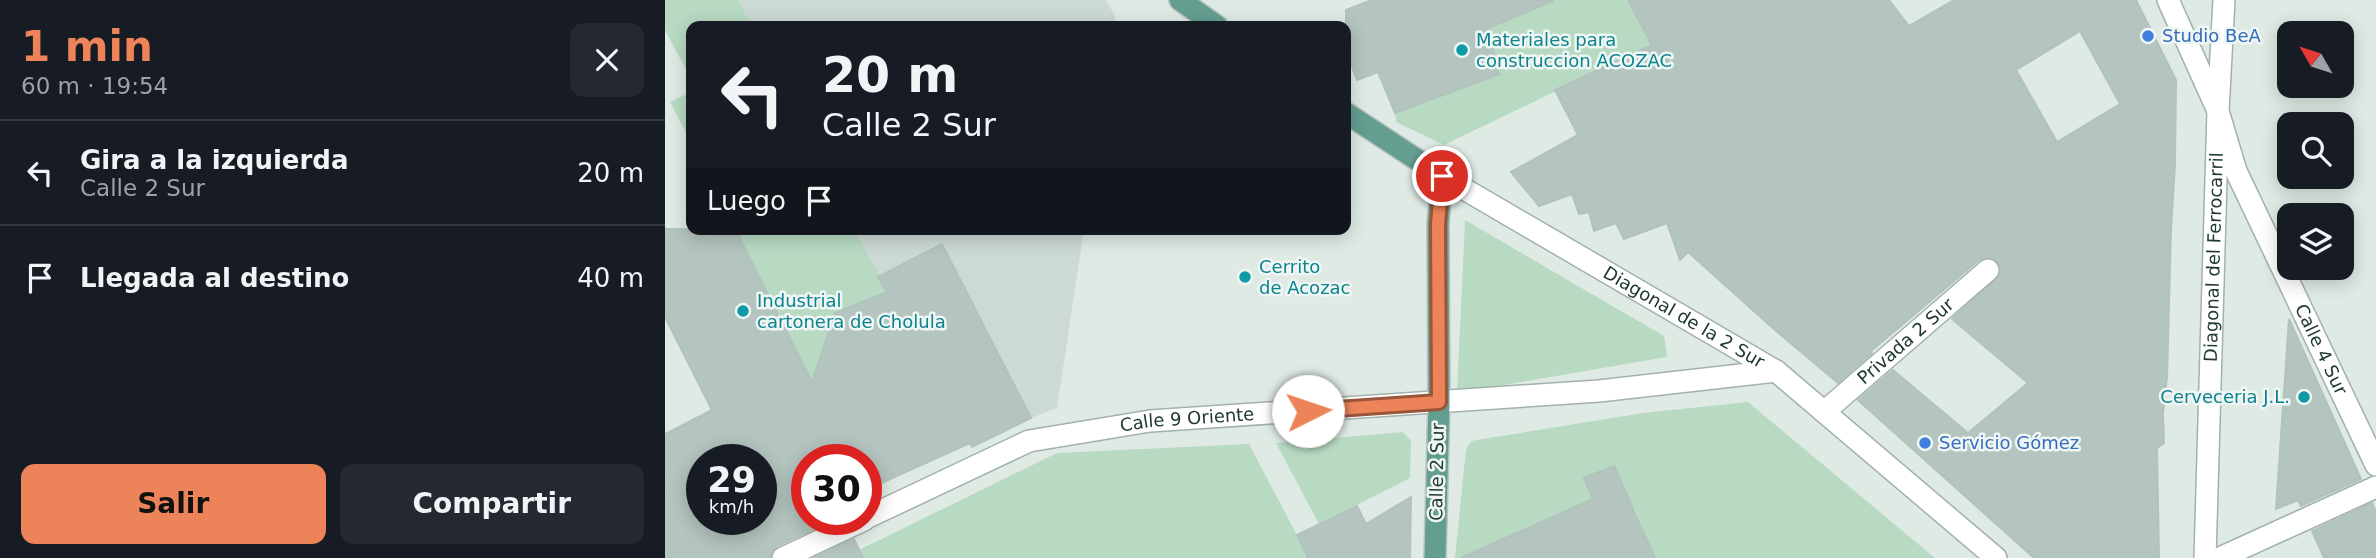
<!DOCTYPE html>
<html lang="es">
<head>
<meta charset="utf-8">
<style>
	:root { --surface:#171b24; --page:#242831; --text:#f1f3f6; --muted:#9ea1a6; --line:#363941; --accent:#ed8359 }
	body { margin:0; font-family:"DejaVu Sans",sans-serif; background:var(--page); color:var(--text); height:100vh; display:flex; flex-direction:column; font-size:26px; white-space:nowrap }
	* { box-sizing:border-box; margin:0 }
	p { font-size:23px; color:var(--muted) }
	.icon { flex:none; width:38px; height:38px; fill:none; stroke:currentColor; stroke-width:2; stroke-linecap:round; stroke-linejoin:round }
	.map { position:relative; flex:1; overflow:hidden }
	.drawer { display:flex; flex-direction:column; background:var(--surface); width:665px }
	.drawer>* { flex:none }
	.banner { position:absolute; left:21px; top:21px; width:665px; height:214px; border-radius:14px; box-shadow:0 4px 18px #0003; background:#171b24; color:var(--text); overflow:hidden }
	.needle { width:46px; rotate:309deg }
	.buttons { position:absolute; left:1612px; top:21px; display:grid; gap:14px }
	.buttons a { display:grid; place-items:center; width:77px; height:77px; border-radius:14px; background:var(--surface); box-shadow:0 4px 18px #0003; font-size:35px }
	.speed { position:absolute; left:21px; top:444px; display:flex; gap:14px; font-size:35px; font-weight:700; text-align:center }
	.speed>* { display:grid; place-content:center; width:91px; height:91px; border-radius:50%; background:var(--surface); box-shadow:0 4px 18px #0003; line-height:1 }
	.speed small { font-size:18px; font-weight:400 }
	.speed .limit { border:10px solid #d22; background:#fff; color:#111 }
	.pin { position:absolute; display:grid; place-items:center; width:60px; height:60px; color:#fff; margin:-30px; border:4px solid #fff; border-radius:50%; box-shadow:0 2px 7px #0007 }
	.me { position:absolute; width:77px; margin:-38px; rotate:86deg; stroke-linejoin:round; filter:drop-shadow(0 0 5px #0008) }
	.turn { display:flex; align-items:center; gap:24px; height:147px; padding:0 21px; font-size:32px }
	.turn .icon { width:91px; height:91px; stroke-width:2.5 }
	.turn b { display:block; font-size:49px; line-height:60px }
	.then { display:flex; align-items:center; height:66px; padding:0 21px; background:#0003; gap:14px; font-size:26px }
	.round { display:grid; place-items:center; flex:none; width:74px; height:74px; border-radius:14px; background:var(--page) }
	.head { display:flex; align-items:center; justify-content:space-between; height:119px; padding:0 21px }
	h1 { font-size:42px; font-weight:800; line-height:52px; color:var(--accent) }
	.action { display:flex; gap:14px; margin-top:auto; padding:14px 21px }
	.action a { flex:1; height:80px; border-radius:14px; background:var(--accent); color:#111; font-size:28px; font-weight:800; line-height:80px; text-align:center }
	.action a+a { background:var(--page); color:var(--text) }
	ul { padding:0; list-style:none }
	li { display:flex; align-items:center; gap:21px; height:105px; padding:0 21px; border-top:2px solid var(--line) }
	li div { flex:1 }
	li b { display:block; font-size:26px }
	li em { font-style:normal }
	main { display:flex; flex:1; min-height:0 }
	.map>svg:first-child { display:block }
</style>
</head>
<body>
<main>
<section class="drawer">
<div class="head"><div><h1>1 min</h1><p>60 m · 19:54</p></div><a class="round"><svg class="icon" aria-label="close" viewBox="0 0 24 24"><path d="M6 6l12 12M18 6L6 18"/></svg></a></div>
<ul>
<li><svg class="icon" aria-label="left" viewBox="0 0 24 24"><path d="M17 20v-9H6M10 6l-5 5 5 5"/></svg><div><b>Gira a la izquierda</b><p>Calle 2 Sur</p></div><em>20 m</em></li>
<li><svg class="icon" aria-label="arrive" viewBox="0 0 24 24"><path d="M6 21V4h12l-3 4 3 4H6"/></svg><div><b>Llegada al destino</b></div><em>40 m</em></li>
</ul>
<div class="action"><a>Salir</a><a>Compartir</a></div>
</section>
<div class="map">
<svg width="1711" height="558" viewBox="0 0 1711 558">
	<rect width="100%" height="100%" fill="#dfeae5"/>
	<path fill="#cdd9d4" d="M 73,0 L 441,0 L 450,16 L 449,26 L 87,26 Z
		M 189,229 L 419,229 L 392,408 L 366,418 L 277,244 L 213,277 Z"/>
	<path fill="#b8dac3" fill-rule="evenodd" d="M 0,0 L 73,0 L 87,26 L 26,26 L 26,79 L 0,30 Z
		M 891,0 L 963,0 L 987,45 L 779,145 L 731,122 L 730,113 L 835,74 L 821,29 Z
		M 26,92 L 26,142 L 5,102 Z
		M 800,220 L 999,336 L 1002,357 L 792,393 Z
		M 70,229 L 189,229 L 305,443 L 273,458 L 261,433 L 235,445 L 246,470 L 202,490 L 201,460 L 187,460 Z
		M 1083,402 L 1270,558 L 990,558 L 970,509 L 931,527 L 921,502 L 795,558 L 790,558 L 801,449 L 806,441 L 978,413 ZM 949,466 L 958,485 L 928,498 L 919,478 Z
		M 738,432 L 746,441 L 745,478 L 654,524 L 611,443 Z
		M 584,444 L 644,558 L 198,558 L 194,550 L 392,453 Z"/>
	<path fill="#b4c4be" stroke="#b1c3bc" stroke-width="2" fill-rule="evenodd" d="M 707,0 L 888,0 L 888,1 L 821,29 L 835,74 L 730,113 L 713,72 L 692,80 L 681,51 L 681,10 Z
		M 963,0 L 1224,0 L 1244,26 L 1289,0 L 1471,0 L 1511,80 L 1510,164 L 1506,230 L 1502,377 L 1498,414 L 1499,443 L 1492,448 L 1494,558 L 1369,558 L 1193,400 L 1228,370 L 1303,433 L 1363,383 L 1287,319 L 1335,275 L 1336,267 L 1328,258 L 1321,257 L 1314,260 L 1206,351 L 1207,353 L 1173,383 L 1110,330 L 1023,252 L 1015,260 L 1002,223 L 959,239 L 951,223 L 929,231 L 924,212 L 914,214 L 907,194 L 874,206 L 846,172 L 913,135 L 890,90 L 987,45 ZM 1415,31 L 1455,104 L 1392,142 L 1351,70 Z
		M 0,229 L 70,229 L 147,382 L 170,313 L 222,292 L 213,277 L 277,244 L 366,418 L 307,447 L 305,443 L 201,490 L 201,460 L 142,460 L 142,520 L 169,520 L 112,546 L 107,551 L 105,558 L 0,558 L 0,434 L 47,410 L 0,317 ZM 37,460 L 96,460 L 96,520 L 37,520 Z
		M 1624,319 L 1696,479 L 1636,506 L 1633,500 L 1611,509 Z
		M 949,466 L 990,558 L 796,558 L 928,499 L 919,478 Z
		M 746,497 L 745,558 L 641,558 L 643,557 L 632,535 L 692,506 L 701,524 Z
		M 1707,503 L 1711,512 L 1711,558 L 1659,558 L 1647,531 Z
		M 189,539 L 198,558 L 149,558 Z"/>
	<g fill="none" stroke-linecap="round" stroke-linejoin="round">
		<g stroke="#a2b1ac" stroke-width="24">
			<g id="minor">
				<path id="s1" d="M 1503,0 L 1553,111 L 1571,171 L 1711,465"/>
				<path id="s2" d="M 777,176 L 1111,371 L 1331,558"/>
				<path id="s3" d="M 1159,412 L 1323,270"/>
				<path id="s4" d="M 201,518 L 364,441 L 485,421 L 934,391 L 1111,371"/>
				<path d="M 118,558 L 199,520"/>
				<path id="s5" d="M 1540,558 L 1553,111 L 1559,0"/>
				<path d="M 1555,558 L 1711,487"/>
			</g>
		</g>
		<g stroke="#bcc4c2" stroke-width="24">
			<path id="major" d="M 515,0 L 552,26
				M 681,113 L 777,176 L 773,224 L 774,402 L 770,558"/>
		</g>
		<use href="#minor" stroke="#fff" stroke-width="21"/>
		<use href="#major" stroke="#649e91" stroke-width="21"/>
	</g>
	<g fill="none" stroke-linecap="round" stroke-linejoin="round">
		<g stroke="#9a553a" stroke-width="18">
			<path id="route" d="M 643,411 L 774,402 L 773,224 L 777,176"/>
		</g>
		<use href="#route" stroke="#ed8359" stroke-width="12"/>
	</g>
	<g fill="#3f7fe0" stroke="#eff6f3" stroke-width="2.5">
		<circle cx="1483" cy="36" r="7"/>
		<circle cx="1260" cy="443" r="7"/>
	</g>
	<g fill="#0f9aa8" stroke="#eff6f3" stroke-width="2.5">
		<circle cx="797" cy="50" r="7"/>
		<circle cx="580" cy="277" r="7"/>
		<circle cx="78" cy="311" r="7"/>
		<circle cx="1639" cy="397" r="7"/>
	</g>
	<g text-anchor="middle" stroke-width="5" stroke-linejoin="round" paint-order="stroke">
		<g font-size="18" fill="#366cbe" stroke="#eff6f3" text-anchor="start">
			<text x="1497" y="42">Studio BeA</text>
			<text x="1274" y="449">Servicio Gómez</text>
		</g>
		<g font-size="18" fill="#0d838f" stroke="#eff6f3" text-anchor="start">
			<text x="811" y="46">Materiales para<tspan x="811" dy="21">construccion ACOZAC</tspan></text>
			<text x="594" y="273">Cerrito<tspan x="594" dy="21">de Acozac</tspan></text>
			<text x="92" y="307">Industrial<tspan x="92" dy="21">cartonera de Cholula</tspan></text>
			<text x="1625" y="403" text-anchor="end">Cerveceria J.L.</text>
		</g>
		<g font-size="18" fill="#203933" stroke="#eff6f3">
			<text dy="6" stroke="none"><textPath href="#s5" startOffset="301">Diagonal del Ferrocarril</textPath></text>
			<text dy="6" stroke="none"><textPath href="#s2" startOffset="280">Diagonal de la 2 Sur</textPath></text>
			<text dy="6" stroke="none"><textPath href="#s3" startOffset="108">Privada 2 Sur</textPath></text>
			<text dy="6" stroke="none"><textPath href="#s1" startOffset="382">Calle 4 Sur</textPath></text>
			<text dy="6" stroke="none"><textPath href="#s4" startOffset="340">Calle 9 Oriente</textPath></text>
			<text transform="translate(772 472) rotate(-89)" y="6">Calle 2 Sur</text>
		</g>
	</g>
</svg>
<div class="buttons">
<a><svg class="needle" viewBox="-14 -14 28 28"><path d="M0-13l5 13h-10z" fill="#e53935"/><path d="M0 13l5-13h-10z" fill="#9ea1a6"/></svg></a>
<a><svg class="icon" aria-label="search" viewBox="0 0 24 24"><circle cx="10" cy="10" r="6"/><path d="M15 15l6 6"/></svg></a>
<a><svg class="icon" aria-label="layers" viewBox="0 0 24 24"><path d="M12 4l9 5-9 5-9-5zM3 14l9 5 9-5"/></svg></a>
</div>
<div class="speed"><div>29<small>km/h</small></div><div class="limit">30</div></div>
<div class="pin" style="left:777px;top:176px;background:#d93025"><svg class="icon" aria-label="arrive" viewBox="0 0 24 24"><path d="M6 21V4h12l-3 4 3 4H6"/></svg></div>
<svg class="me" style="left:643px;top:411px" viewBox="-20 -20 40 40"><circle r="19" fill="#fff"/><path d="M0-13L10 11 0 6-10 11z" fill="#ed8359"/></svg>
<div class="banner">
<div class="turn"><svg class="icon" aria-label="left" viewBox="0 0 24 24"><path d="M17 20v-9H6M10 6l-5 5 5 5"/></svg><div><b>20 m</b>Calle 2 Sur</div></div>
<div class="then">Luego<svg class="icon" aria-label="arrive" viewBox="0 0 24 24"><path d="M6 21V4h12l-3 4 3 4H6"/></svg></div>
</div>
</div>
</main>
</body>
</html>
